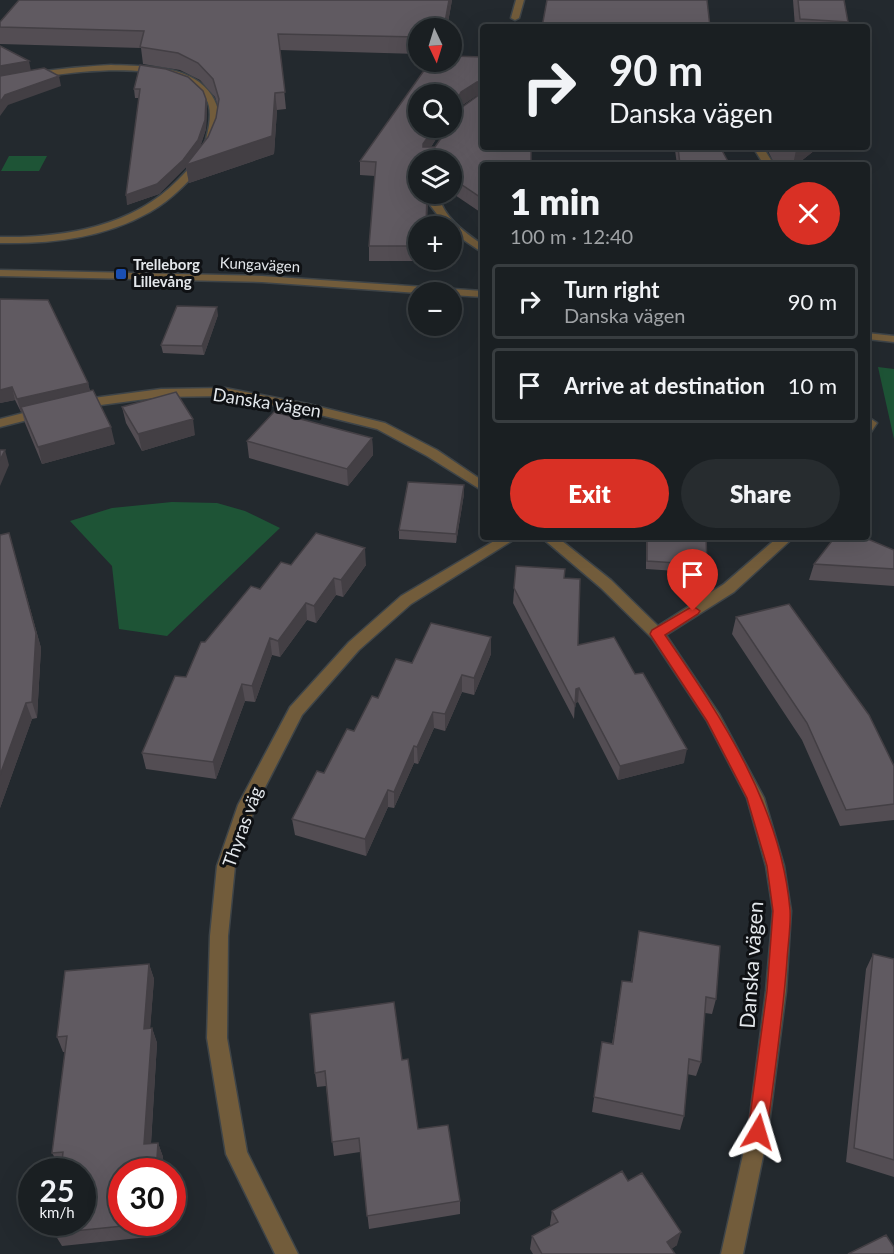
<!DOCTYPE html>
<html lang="en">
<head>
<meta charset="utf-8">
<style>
	:root { --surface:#1a1f22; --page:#272c2f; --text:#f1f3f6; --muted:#9fa2a5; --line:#383d40; --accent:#d93025 }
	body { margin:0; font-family:Lato,sans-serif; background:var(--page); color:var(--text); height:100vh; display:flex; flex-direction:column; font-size:22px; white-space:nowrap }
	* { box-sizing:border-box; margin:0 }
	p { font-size:20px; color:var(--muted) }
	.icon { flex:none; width:33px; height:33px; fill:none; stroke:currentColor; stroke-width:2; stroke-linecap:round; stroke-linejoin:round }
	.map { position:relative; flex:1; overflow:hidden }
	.panel { position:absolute; left:480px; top:162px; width:390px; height:378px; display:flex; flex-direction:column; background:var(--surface); border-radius:6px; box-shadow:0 6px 24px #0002,0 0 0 2px var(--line) }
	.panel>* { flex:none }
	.top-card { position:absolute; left:480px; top:24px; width:390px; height:126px; border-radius:6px; box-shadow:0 6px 24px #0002,0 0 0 2px var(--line); background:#1a1f22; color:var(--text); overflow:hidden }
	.needle { width:39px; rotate:176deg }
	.buttons { position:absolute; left:408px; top:18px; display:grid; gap:12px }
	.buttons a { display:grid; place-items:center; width:54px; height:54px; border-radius:50%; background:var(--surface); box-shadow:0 6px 24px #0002,0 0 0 2px var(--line); font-size:30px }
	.speed { position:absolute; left:18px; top:1158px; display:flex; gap:12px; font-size:30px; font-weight:700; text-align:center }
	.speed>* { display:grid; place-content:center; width:78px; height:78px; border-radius:50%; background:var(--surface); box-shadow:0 6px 24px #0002,0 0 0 2px var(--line); line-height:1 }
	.speed small { font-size:15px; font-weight:400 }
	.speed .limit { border:9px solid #d22; background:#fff; color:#111 }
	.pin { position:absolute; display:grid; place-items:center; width:51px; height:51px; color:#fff; margin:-62px -26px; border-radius:50% 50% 50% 0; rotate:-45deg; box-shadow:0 0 6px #0007 }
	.pin .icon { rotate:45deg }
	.me { position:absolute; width:66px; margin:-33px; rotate:7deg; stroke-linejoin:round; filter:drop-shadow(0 0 4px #0008) }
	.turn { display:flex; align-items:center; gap:21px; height:126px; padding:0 30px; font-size:27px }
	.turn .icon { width:78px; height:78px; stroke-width:2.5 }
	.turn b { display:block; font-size:42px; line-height:51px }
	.round { display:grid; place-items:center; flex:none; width:63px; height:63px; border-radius:32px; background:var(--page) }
	.summary { display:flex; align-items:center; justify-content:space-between; height:102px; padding:0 30px }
	h1 { font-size:36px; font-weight:800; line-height:45px }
	.cta { display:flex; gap:12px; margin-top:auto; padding:12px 30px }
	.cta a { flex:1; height:69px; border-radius:36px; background:var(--accent); color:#fff; font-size:24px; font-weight:800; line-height:69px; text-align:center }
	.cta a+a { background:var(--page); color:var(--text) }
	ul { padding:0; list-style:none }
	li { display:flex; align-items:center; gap:18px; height:75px; margin:0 12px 9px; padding:0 18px; border:3px solid var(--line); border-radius:6px }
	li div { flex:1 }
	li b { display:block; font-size:22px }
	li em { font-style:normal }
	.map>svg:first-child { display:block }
</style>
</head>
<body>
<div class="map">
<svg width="894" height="1254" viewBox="0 0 894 1254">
	<rect width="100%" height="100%" fill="#23292e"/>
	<path fill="#1e5436" d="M 9,156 L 47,156 L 39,171 L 1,171 Z
		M 878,367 L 894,369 L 894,439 Z
		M 172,502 L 217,503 L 245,511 L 280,528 L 167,636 L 119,629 L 112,566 L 70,521 L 112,508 Z"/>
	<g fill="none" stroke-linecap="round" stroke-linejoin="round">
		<g stroke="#3e4448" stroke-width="3">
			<path id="street" d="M 516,0 L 524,0 L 519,18 L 515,20 L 511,18 Z
				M 111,65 C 138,66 176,65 199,82 C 251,122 189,190 150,212 C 104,238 52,244 0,243 L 0,237 C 63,238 132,227 178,180 C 189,169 201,155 206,139 C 209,128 213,109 206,99 C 176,52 46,74 0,85 L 0,79 C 37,71 73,67 111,65 Z
				M 753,147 L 763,147 L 774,165 L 764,165 Z
				M 428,194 L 438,194 C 444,218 463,231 483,245 L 483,253 L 452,232 L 452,226 L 446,226 L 430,205 Z
				M 0,270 L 262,276 L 483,291 L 483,297 L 452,295 L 452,292 L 418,293 L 262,282 L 0,276 Z
				M 867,333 L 894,336 L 894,342 L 867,339 Z
				M 225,388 L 308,404 L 385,423 L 437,450 L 483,481 L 483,491 L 427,456 L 377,429 L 308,412 L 225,396 L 161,397 L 78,408 L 72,404 L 78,400 L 161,389 Z
				M 43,408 L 49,412 L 47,415 L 0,427 L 0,419 Z
				M 871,419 L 877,423 L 871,432 L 867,433 L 867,420 Z
				M 501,537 L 518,537 L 411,604 L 359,650 L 302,715 L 256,805 L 235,866 L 228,936 L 227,1038 L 247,1152 L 298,1254 L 275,1254 L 226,1154 L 207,1038 L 210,936 L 217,866 L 238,805 L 290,707 L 349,642 L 401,596 Z
				M 541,537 L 557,537 L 611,580 L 658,626 L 724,584 L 778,537 L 794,537 L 734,592 L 666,635 L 719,714 L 764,798 L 784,866 L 791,911 L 786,991 L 768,1132 L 743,1254 L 721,1254 L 748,1132 L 766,991 L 773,911 L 766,866 L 747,798 L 707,721 L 652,638 L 601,588 Z"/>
		</g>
		<use href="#street" fill="#725c3b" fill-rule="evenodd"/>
	</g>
	<path fill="#534d53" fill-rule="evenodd" d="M 19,0 L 452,0 L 447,28 L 418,28 L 418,54 L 280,50 L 286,109 L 277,110 L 274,154 L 189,183 L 186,167 L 159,194 L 127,205 L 139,98 L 135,98 L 134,89 L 140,65 L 206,99 L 207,108 L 206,129 L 200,147 L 208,137 L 216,118 L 218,106 L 215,97 L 200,80 L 180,70 L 143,64 L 141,48 L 0,44 L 0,22 Z
		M 793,0 L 844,0 L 848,22 L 846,27 L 795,27 Z
		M 483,57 L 483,214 L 452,193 L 452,160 L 418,160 L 428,194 L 427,226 L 418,226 L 418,260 L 426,260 L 426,261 L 369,261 L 369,246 L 375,176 L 360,175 L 360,161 ZM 452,94 L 452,128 L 435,147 L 431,147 L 443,128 ZM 476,96 L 478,96 L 452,121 L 461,106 Z
		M 674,147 L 720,147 L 730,165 L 677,165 L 675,150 Z
		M 766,147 L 816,147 L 815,150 L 796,165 L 775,165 Z
		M 867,225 L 870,226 L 867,237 Z
		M 0,299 L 88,383 L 90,391 L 115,444 L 42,464 L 25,423 L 22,412 L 21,412 L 15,400 L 0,403 Z
		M 218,315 L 204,355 L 163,353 L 161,345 Z
		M 122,407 L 195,435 L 142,451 L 126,423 Z
		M 372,438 L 373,455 L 348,486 L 249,458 L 247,441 Z
		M 464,494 L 456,543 L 399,539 L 399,530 Z
		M 9,533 L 41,648 L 37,718 L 32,719 L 0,808 Z
		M 646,537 L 706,537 L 707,565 L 706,573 L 646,569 Z
		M 894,550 L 894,586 L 809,580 L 814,564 Z
		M 291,565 L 366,565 L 343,597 L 336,595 L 316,623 L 307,620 L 280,657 L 272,655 L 255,702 L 245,701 L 216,779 L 146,769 L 142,753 L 186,677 L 260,589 Z
		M 516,566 L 564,578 L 578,645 L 684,763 L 618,780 L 578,702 L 575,703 L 574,719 L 513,603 Z
		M 736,617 L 894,766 L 894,820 L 840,826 L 802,740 L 732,634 Z
		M 491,637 L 491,654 L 474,695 L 462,692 L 445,731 L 434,728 L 418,764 L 414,763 L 394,808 L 388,807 L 366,856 L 295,835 L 292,819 L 378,698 Z
		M 639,931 L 716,999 L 712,1014 L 705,1013 L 701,1062 L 696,1076 L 687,1074 L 684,1116 L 680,1130 L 592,1112 L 602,1042 L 612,1044 L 622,981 L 631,982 Z
		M 873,954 L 894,959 L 894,1177 L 846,1162 L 866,969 Z
		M 149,964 L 154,979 L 150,1028 L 152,1028 L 157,1043 L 151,1144 L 158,1143 L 163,1157 L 158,1236 L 62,1246 L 54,1233 L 62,1166 L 60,1166 L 52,1153 L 65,1052 L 63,1052 L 57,1037 Z
		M 402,1060 L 418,1129 L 460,1201 L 460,1214 L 369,1229 L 360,1152 L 334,1156 L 326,1086 L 317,1087 L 315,1073 Z
		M 628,1181 L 677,1245 L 671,1249 L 675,1254 L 533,1254 L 530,1249 L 532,1236 L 551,1226 L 550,1224 L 552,1211 Z"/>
	<path fill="#433f44" d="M 449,0 L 452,0 L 447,28 L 444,28 Z
		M 29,61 L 31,71 L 0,77 L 0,66 Z
		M 59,76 L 61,86 L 8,105 L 0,116 L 0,102 L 5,95 Z
		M 483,81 L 483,95 L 476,96 L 461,106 L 452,123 L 452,109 L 461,92 L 477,82 Z
		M 275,93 L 277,110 L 274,154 L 189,183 L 186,167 L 159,194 L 127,205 L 126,195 L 206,99 L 207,108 L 206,129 L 199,150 Z
		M 434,128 L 443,128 L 423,159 L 423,144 Z
		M 800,147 L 816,147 L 815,150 L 796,165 L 793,165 L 796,150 Z
		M 217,307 L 218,315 L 204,355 L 202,346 Z
		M 88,383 L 91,395 L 21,407 L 22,412 L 21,412 L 17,399 Z
		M 12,387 L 15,400 L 0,403 L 0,390 Z
		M 193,419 L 195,435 L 142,451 L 138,434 Z
		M 111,427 L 115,444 L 42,464 L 38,447 Z
		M 372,438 L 373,455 L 348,486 L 347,469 Z
		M 5,450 L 9,465 L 0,486 L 0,460 Z
		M 464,485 L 464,494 L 456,543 L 456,534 Z
		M 9,533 L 41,648 L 37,718 L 32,702 Z
		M 365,548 L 366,565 L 343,597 L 341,580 Z
		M 334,578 L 336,595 L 316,623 L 314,606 Z
		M 306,603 L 307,620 L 280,657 L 278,641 Z
		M 491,637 L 491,654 L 474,695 L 474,678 Z
		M 270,638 L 272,655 L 255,702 L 252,686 Z
		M 462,675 L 462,692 L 445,731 L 445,714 Z
		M 242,684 L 245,701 L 216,779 L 213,762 Z
		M 579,688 L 578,702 L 574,703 L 576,689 Z
		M 26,703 L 32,719 L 0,808 L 0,775 Z
		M 433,712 L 434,728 L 418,764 L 417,747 Z
		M 414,746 L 414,763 L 394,808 L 394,792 Z
		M 687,749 L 684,763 L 618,780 L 620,766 Z
		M 388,790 L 388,807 L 366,856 L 365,839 Z
		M 149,964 L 154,979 L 149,1044 L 144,1029 Z
		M 152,1028 L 157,1043 L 150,1158 L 144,1144 Z
		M 158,1143 L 163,1157 L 162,1172 L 156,1172 Z
		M 153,1222 L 159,1222 L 158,1236 Z
		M 681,1232 L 677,1245 L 664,1254 L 667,1242 Z"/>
	<path fill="#605a61" stroke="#433f44" stroke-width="1.5" d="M 19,0 L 449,0 L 444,28 L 418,28 L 418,37 L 278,34 L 285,92 L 275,93 L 272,136 L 186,165 L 208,137 L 216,118 L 219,99 L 213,79 L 198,63 L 178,53 L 140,47 L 144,31 L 0,27 L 0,22 Z
		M 547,0 L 707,0 L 710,27 L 542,27 Z
		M 798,0 L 844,0 L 848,22 L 800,19 Z
		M 0,46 L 29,61 L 0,66 Z
		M 452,56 L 483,57 L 483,81 L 477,82 L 461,92 L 452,109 L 452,94 L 418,94 L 418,128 L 434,128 L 423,144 L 423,147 L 435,147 L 448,128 L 452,128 L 452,122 L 461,108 L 483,92 L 483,147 L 531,147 L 531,165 L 483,165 L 483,199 L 452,178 L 452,160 L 418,160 L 418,194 L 427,194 L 426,226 L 418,226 L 418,246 L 369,246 L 376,162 L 360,161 L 430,62 L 452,62 Z
		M 140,65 L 166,69 L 188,77 L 203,91 L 206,99 L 205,120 L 198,140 L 183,160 L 157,184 L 126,195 L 140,89 L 134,89 Z
		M 44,68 L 59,76 L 5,95 L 0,102 L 0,76 Z
		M 678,147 L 720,147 L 730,165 L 680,165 Z
		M 778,147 L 800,147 L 796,150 L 779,148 Z
		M 867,192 L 870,226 L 867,225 Z
		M 0,299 L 48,300 L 88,383 L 17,399 L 12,387 L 0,390 Z
		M 177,306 L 217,307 L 202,346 L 161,345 Z
		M 93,390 L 111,427 L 38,447 L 21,407 Z
		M 176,392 L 193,419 L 138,434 L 122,407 Z
		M 274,412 L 372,438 L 347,469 L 247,441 Z
		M 0,450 L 5,450 L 0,460 Z
		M 408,482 L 464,485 L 456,534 L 399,530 Z
		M 9,533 L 36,633 L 32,702 L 26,703 L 0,775 L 0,535 Z
		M 316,533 L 365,548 L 341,580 L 334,578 L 314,606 L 306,603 L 278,641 L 270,638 L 252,686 L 242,684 L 213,762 L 142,753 L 175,676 L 186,677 L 201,642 L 205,642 L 251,586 L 260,589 L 281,562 L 291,565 Z
		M 647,537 L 706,537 L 707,565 L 647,561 Z
		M 835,537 L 863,537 L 894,550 L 894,569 L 814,564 Z
		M 516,566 L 565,569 L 564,578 L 580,579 L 578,645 L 614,637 L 635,674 L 643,673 L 687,749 L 620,766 L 579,688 L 576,689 L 575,705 L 514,588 Z
		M 789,604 L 869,715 L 894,766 L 894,804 L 846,810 L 807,723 L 736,617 Z
		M 431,623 L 491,637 L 474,678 L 462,675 L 445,714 L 433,712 L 417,747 L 414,746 L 394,792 L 388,790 L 365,839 L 292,819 L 317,771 L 324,773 L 347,729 L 354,731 L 372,696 L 378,698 L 396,659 L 412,663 Z
		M 639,931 L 720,946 L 716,999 L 706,997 L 701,1062 L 689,1059 L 684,1116 L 594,1097 L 602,1042 L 613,1044 L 622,981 L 632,982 Z
		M 873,954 L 894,959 L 894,1160 L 854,1148 Z
		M 149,964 L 144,1029 L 152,1028 L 144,1144 L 158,1143 L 156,1172 L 122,1172 L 122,1222 L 153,1223 L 54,1233 L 55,1222 L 82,1222 L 82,1172 L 61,1172 L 63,1152 L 52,1153 L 67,1036 L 57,1037 L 65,971 Z
		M 394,1002 L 402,1060 L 408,1059 L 418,1129 L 448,1125 L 460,1201 L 367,1216 L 359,1138 L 332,1142 L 325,1071 L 315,1073 L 310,1014 Z
		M 622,1171 L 628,1181 L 642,1173 L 681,1232 L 667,1242 L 675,1254 L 542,1254 L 532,1236 L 558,1222 L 552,1211 Z
		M 886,1235 L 894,1247 L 894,1254 L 848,1254 Z"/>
	<path fill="#d93025" stroke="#8d1f18" stroke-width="1.5" d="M 693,606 L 700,611 L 698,614 L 665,635 C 722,718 781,806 790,910 C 791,926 788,943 787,960 C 783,1017 774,1075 767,1132 L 765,1139 L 758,1141 L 751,1139 L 748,1132 L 767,991 L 773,911 L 767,866 L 747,798 L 707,721 L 650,634 L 652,630 Z"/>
	<rect fill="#1a4fb4" stroke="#0f1114" stroke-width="2" x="115" y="268" width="12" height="12" rx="3"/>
	<g text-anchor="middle" stroke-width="6" stroke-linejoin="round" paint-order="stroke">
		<g font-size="15" font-weight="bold" fill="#e3e7eb" stroke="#0f1114" text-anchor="start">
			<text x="133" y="270">Trelleborg<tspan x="133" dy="17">Lillevång</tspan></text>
		</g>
		<g font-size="15" fill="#e3e7eb" stroke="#0f1114">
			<text transform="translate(260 265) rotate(3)" y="5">Kungavägen</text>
		</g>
		<g font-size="18" fill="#e3e7eb" stroke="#0f1114">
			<text transform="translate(267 403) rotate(9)" y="6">Danska vägen</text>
			<text transform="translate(243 827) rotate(-70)" y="6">Thyras väg</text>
		</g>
		<g font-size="21" fill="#e3e7eb" stroke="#0f1114">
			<text transform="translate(752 965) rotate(-86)" y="7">Danska vägen</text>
		</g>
	</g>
</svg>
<div class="buttons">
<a><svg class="needle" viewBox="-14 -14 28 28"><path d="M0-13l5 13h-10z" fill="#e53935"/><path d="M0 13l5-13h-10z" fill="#9fa2a5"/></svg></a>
<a><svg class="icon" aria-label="search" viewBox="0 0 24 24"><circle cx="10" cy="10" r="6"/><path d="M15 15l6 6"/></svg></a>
<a><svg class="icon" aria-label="layers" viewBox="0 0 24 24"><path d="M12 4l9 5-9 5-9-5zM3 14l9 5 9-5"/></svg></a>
<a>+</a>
<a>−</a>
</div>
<div class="speed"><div>25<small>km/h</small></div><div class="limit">30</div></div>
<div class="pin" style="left:693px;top:611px;background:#d93025"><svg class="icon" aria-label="arrive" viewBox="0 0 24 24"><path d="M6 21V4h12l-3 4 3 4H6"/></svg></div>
<svg class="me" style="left:758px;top:1132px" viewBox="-20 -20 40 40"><path d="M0-17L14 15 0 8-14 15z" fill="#d93025" stroke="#fff" stroke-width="4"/></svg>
<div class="top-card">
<div class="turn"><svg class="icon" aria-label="right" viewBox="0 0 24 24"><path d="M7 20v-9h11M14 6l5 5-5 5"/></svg><div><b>90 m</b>Danska vägen</div></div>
</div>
<section class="panel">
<div class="summary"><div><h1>1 min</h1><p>100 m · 12:40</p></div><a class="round" style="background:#d93025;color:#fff"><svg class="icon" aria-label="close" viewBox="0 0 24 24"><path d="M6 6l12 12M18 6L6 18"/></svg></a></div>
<ul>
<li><svg class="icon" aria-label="right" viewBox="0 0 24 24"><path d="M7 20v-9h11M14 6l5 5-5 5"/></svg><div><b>Turn right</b><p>Danska vägen</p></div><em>90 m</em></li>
<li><svg class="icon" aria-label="arrive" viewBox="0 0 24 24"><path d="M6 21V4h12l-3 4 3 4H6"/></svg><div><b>Arrive at destination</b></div><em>10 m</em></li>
</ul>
<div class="cta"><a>Exit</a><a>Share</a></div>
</section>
</div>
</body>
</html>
